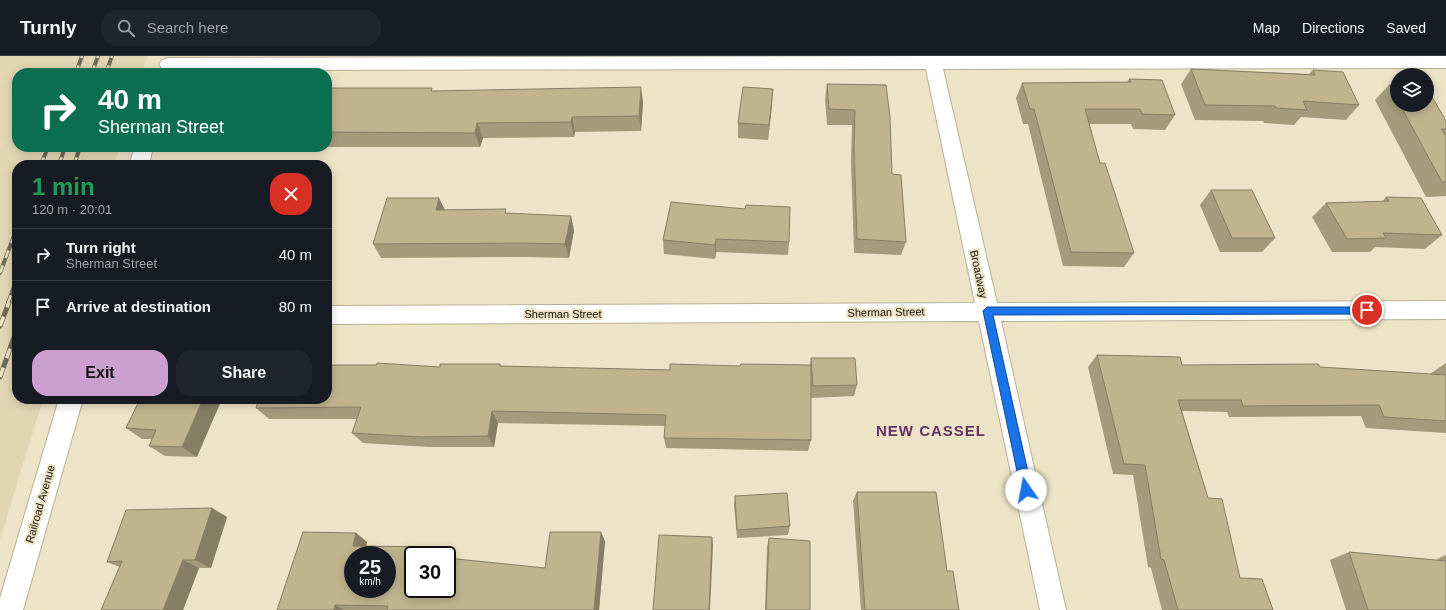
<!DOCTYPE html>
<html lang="en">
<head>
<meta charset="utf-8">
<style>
	:root { --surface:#171b24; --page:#20242c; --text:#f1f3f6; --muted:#9ea1a6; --line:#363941; --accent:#cb9fce }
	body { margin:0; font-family:Helvetica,sans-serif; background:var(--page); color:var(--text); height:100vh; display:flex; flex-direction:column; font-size:15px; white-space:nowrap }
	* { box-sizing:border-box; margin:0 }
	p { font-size:13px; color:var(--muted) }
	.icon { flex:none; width:22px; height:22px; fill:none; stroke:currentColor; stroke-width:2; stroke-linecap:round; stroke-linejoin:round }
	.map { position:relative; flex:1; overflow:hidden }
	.drawer { position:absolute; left:12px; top:104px; width:320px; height:244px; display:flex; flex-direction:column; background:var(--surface); border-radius:16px; box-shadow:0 2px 10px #0003 }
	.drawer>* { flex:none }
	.top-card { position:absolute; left:12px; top:12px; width:320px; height:84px; border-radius:16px; box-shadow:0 2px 10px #0003; background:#0b6e4f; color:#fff; overflow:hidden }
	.fabs { position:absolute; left:1390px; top:12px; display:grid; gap:8px }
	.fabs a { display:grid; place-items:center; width:44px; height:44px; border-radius:50%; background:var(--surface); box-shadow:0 2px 10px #0003; font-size:20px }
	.speed { position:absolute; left:344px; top:490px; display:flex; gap:8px; font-size:20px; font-weight:700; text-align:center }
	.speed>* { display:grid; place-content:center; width:52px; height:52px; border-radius:50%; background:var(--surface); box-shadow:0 2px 10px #0003; line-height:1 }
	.speed small { font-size:10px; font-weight:400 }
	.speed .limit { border:2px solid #111; border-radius:6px; background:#fff; color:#111 }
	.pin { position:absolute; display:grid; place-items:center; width:34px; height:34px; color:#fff; margin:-17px; border:2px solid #fff; border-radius:50%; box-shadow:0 1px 4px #0007 }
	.me { position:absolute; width:44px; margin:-22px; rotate:348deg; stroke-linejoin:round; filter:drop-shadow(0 0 3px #0008) }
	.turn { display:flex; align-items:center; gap:14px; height:84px; padding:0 20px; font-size:18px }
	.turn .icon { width:52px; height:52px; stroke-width:2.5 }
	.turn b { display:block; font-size:28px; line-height:34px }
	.round { display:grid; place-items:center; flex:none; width:42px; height:42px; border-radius:16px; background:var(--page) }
	.overview { display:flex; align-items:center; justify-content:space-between; height:68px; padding:0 20px }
	h1 { font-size:24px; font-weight:700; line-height:30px; color:#1e9e55 }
	.button { display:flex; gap:8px; margin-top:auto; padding:8px 20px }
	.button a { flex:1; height:46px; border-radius:16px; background:var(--accent); color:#111; font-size:16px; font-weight:700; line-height:46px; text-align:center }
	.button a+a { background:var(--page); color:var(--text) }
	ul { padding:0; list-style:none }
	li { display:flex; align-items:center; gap:12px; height:52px; padding:0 20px; border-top:1px solid var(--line) }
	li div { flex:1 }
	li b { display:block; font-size:15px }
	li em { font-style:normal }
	header { display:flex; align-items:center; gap:24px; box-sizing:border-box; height:56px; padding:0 20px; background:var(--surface); border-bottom:1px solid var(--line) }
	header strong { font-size:19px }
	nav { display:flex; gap:22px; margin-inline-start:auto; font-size:14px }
	.search { width:280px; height:36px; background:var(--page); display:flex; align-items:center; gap:10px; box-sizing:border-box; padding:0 14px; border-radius:16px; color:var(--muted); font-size:15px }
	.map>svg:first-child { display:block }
</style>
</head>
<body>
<header>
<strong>Turnly</strong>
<div class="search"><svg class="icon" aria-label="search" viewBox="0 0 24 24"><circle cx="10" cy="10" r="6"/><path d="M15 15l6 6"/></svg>Search here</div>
<nav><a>Map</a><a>Directions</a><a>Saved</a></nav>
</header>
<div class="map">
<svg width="1446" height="554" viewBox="0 0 1446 554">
	<rect width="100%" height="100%" fill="#ede3c6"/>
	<path fill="#e2d6b2" d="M 0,0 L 147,0 L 142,17 L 17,17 L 17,91 L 119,91 L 114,109 L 17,109 L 17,343 L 43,343 L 0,483 Z"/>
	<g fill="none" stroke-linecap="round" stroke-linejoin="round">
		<g stroke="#b9b094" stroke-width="2">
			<path id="minor" d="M 923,0 L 1446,0 L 1446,12 L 943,13 L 997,247 L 1446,245 L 1446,263 L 1001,265 L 1066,554 L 1040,554 L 979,265 L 327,268 L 327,250 L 975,247 L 926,13 L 168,14 L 162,12 L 159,8 L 162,4 L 168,2 Z
				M 135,91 L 153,91 L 149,109 L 129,109 Z
				M 59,343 L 83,343 L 23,554 L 0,554 L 0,542 Z"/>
		</g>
		<use href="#minor" fill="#fff" fill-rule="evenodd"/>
		<g stroke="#6f6957" stroke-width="4">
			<path id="rail-far1" d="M 76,17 L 82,0
				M 92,17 L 98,0
				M 106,17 L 112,0
				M 41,109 L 48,91
				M 59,109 L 65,91
				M 74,109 L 80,91
				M 0,217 L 17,172
				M 8,247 L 17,223"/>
		</g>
		<g stroke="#6f6957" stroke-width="5">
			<path id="rail" d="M 0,270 L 9,246
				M 0,321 L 17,273"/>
		</g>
		<use href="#rail-far1" stroke="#ede3c6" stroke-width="2.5" stroke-dasharray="8" stroke-linecap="butt"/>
		<use href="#rail" stroke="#ede3c6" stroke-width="3.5" stroke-dasharray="10" stroke-linecap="butt"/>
	</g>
	<path fill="#a59b7b" d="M 1191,13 L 1309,18 L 1313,14 L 1359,49 L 1346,64 L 1301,61 L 1294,69 L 1264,67 L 1263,65 L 1195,64 L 1181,28 Z
		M 1129,23 L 1175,59 L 1165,74 L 1133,73 L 1131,68 L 1089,68 L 1100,107 L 1134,197 L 1124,211 L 1063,210 L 1028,68 L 1023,68 L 1016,42 L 1022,27 L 1127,26 Z
		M 827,28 L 886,29 L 892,118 L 906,186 L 901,199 L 854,197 L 851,107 L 852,69 L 827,69 L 825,43 Z
		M 1397,28 L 1397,49 L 1427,49 L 1446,65 L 1446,140 L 1426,141 L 1375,44 L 1389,29 L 1394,29 Z
		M 327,32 L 433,35 L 643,46 L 641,75 L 575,76 L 574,81 L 483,82 L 480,91 L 327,91 Z
		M 772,49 L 768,84 L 738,82 L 738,67 Z
		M 1211,134 L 1275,182 L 1262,196 L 1220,196 L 1200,149 Z
		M 1386,141 L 1442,179 L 1425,193 L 1375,191 L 1370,196 L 1332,196 L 1312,161 L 1326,147 L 1382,146 Z
		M 671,146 L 789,186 L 788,199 L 716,196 L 715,203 L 664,198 L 663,184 Z
		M 445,154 L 508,158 L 574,174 L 569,202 L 526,201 L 381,202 L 373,188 Z
		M 1097,299 L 1182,309 L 1320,311 L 1430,318 L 1446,307 L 1446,377 L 1366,372 L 1361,360 L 1229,361 L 1227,356 L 1182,355 L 1208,442 L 1240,522 L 1273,554 L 1162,554 L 1151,512 L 1148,511 L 1133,419 L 1113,418 L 1088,311 Z
		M 811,302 L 857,329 L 854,340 L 811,342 L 811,384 L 808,395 L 666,392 L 664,382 L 665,370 L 498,367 L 494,391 L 429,391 L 363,387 L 352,377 L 357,363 L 269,363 L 256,352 L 440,311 L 500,308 L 501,310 L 670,314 L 740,310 L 810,309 Z
		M 140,343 L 197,401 L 165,400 L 149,390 L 152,383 L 142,383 L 126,372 Z
		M 857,436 L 959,554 L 861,554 L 853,445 Z
		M 735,440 L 790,470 L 788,479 L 737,482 L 734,449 Z
		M 212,452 L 227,461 L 211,512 L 199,512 L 183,554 L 101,554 L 120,511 L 107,506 Z
		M 356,477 L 367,486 L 366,490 L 445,491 L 453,499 L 453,503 L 545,512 L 605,485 L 599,554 L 277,554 Z
		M 769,482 L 810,554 L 765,554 L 767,490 Z
		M 1349,496 L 1438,504 L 1437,503 L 1446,499 L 1446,554 L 1346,554 L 1330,504 Z"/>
	<path fill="#867e64" d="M 641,31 L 643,46 L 641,75 L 639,60 Z
		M 773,33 L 772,49 L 768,84 L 769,69 Z
		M 572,61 L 575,76 L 574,81 L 571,66 Z
		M 477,67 L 483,82 L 480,91 L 475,77 Z
		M 439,142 L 446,156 L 436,154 Z
		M 571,160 L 574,174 L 569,202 L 565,188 Z
		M 716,183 L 716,196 L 715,203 L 715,189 Z
		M 203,343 L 222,343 L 197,401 L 182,391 Z
		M 492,355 L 498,367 L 494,391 L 488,380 Z
		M 212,452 L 227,461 L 211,512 L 195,504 Z
		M 601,476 L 605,485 L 599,554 L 594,554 Z
		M 356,477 L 367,486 L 364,498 L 353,490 Z
		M 712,481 L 713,489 L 710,554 L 709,554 Z
		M 445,491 L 453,499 L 451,509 L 447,506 L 447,499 L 443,499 Z
		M 183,504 L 199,512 L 183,554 L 163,554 Z
		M 335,549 L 344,554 L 334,554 Z"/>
	<path fill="#c0b48f" stroke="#867e64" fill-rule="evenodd" d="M 1191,13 L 1315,19 L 1313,14 L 1343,16 L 1359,49 L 1303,45 L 1307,54 L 1276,52 L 1275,50 L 1205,49 Z
		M 1129,23 L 1162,24 L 1175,59 L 1142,58 L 1140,53 L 1085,53 L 1100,107 L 1105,107 L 1134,197 L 1071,196 L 1034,53 L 1030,53 L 1022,27 L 1131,26 Z
		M 827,28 L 886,29 L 890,61 L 892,118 L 901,119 L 906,186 L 857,183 L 854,92 L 855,54 L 829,53 Z
		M 1397,28 L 1397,44 L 1389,29 L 1394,29 Z
		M 641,31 L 639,60 L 572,61 L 571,66 L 477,67 L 475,77 L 327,76 L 327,32 L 432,32 L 431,35 Z
		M 743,31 L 773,33 L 769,69 L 738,67 Z
		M 1427,32 L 1446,65 L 1446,73 L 1441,73 L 1446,80 L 1446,126 L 1442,126 L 1400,49 L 1427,49 Z
		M 1211,134 L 1252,134 L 1275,182 L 1232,182 Z
		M 1386,141 L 1421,142 L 1442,179 L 1383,177 L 1386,182 L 1347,183 L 1326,147 L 1389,145 Z
		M 387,142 L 439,142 L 436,154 L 506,153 L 505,157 L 571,160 L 565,188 L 521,187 L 373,188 Z
		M 671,146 L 745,153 L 746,149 L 790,151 L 789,186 L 716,183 L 715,189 L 663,184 Z
		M 1097,299 L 1180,301 L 1182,309 L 1318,308 L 1320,311 L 1446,319 L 1446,365 L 1384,361 L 1379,349 L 1243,350 L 1241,344 L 1178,344 L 1208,442 L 1222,443 L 1240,522 L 1262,523 L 1273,554 L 1178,554 L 1164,504 L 1161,503 L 1145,409 L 1124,408 Z
		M 811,302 L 855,302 L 857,329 L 813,330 Z
		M 377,307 L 440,311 L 440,308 L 500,308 L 500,310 L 670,314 L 670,308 L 740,310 L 741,308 L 811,309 L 811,384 L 664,382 L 666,359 L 492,355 L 488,380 L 421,381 L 352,377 L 361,351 L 256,352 L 259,343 L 327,343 L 327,309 L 376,309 Z
		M 140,343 L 203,343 L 182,391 L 149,390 L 156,374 L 126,372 Z
		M 857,436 L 936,436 L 947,515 L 953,515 L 959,554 L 865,554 Z
		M 787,437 L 790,470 L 737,474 L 735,440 Z
		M 212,452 L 195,504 L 183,504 L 163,554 L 101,554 L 122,505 L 107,506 L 126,454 Z
		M 303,476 L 356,477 L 353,490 L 445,491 L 443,499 L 413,499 L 413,533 L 447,533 L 447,502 L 545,512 L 550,476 L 601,476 L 594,554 L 387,554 L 388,550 L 335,549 L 334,554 L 277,554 ZM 353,499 L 387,499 L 387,533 L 353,533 Z
		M 659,479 L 712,481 L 709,554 L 653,554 Z
		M 769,482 L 810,485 L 810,554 L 766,554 Z
		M 1349,496 L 1446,505 L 1446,554 L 1368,554 Z"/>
	<path fill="#1a73e8" stroke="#114b97" d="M 987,251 L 1367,251 L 1371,254 L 1367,258 L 993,259 L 1032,434 L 1030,438 L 1026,439 L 1023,438 L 1021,434 L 983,255 Z"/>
	<g text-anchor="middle" stroke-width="4" stroke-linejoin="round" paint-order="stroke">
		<g font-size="11" fill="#100d04" stroke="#ede3c6">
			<text transform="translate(979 218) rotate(78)" y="4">Broadway</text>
			<text transform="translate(886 256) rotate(-1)" y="4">Sherman Street</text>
			<text x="563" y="262">Sherman Street</text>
			<text transform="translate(40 448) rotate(-74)" y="4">Railroad Avenue</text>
		</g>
		<g font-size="15" font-weight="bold" letter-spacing="1" fill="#643263" stroke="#ede3c6">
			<text x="931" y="380">NEW CASSEL</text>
		</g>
	</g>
</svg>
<div class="fabs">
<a><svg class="icon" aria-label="layers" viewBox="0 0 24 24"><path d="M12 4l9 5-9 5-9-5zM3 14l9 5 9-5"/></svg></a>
</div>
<div class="speed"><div>25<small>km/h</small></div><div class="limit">30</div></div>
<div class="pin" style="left:1367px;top:254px;background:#d93025"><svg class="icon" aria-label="arrive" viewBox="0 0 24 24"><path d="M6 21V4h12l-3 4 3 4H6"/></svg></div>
<svg class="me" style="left:1026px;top:434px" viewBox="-20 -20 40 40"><circle r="19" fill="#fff"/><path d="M0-13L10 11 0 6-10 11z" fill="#1a73e8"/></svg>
<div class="top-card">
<div class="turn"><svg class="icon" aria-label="right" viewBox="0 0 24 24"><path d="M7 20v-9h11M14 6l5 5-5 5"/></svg><div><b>40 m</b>Sherman Street</div></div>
</div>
<section class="drawer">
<div class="overview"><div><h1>1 min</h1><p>120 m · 20:01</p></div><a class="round" style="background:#d93025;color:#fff"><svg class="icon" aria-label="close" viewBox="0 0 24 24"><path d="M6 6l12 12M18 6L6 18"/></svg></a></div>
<ul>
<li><svg class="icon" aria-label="right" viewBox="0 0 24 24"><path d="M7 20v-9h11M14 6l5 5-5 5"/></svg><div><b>Turn right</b><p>Sherman Street</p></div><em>40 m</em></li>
<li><svg class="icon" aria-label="arrive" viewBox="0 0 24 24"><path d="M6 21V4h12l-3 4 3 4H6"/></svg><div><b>Arrive at destination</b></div><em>80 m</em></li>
</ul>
<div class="button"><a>Exit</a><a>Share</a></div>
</section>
</div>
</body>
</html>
